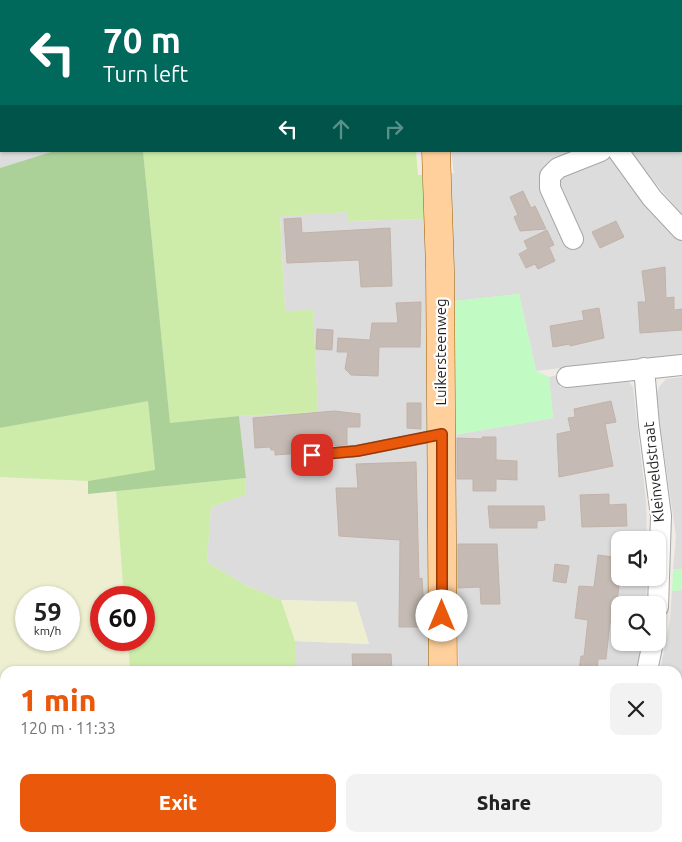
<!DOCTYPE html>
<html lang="en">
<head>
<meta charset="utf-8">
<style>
	:root { --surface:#fff; --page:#f2f2f2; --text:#222; --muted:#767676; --accent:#ea580c }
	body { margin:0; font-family:Ubuntu,sans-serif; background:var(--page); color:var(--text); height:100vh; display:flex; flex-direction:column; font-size:19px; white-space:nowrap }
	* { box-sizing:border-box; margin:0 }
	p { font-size:16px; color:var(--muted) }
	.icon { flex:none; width:28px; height:28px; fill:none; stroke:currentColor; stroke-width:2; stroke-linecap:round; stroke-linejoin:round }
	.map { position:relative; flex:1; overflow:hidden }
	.side { position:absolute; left:0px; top:666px; width:682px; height:176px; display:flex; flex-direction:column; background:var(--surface); border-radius:15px 15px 0 0; box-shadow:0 1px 4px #0004 }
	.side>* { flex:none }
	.banner { position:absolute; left:0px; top:0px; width:682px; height:152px; box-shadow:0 1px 4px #0004; background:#00695c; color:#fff; overflow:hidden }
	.fabs { position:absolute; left:611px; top:531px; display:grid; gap:10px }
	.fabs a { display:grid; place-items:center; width:55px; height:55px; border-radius:10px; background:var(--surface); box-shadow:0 1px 4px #0004; font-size:25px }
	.speed { position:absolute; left:15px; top:586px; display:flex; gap:10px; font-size:25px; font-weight:700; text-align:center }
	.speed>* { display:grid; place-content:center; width:65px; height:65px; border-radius:50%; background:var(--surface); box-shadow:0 1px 4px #0004; line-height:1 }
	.speed small { font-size:12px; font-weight:400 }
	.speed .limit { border:8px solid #d22; background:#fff; color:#111 }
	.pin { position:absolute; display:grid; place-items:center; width:42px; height:42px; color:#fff; margin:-21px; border-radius:10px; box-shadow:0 2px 8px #0006 }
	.me { position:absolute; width:55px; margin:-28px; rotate:0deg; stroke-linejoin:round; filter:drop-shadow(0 0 4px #0008) }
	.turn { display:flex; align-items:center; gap:18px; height:105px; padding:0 20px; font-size:22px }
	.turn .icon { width:65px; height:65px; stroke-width:2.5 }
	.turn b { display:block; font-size:35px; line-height:42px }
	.lanes { display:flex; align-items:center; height:48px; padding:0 20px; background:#0003; justify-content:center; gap:25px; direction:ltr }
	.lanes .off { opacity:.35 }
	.round { display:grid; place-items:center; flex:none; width:52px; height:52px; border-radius:10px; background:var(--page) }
	.headline { display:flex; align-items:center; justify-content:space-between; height:85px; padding:0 20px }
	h1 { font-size:30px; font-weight:800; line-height:38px; color:var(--accent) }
	.cta { display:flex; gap:10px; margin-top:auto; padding:10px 20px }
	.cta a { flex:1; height:58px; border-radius:10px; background:var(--accent); color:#fff; font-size:20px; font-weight:800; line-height:58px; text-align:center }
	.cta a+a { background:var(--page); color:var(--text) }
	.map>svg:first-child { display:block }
</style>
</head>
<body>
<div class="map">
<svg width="682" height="842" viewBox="0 0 682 842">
	<rect width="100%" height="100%" fill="#f0ece5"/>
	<path fill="#dddcdc" d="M 139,0 L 390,0 L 391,1 L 139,1 Z
		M 1,24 L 1,151 L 54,151 L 0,168 Z
		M 682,31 L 682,215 L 629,151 L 681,151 Z
		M 451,151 L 608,151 L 682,235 L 682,358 L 594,364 L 536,371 L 519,294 L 455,301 L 448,173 L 454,173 Z
		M 348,212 L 349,221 L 426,219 L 433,671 L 295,671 L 295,641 L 369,644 L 356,602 L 281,600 L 245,585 L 207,562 L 211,507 L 245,495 L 246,478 L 239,416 L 318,412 L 313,310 L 285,312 L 280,215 Z
		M 557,375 L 560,387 L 621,378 L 627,379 L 633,387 L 646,501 L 647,540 L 620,540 L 620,578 L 647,578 L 646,605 L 620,605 L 620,642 L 644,643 L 639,671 L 459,671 L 454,545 L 453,435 L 553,418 L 549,377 Z
		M 682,377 L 682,569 L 673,569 L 676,536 L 656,397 L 659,387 L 666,379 Z
		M 682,590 L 682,755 L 678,753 L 678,671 L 660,671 L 670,620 L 672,591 Z
		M 678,774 L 682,776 L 682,842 L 466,842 L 466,838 L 678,838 Z
		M 147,838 L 435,838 L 435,842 L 147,842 Z"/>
	<path fill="#eeefd0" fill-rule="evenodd" d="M 0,477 L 88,481 L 88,494 L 116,491 L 124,597 L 101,598 L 101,640 L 128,640 L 130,671 L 5,671 L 5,752 L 0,753 ZM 26,598 L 69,598 L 69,640 L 26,640 Z
		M 281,600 L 356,602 L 369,644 L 295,641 Z"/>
	<path fill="#cdecaa" d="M 143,151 L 416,151 L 418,175 L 422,175 L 426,219 L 348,221 L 348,212 L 280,216 L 285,311 L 313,310 L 318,412 L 239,416 L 170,424 Z
		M 148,400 L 155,471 L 88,481 L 0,477 L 0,428 Z
		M 246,478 L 245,495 L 211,507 L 207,562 L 245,585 L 281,600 L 295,641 L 295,671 L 130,671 L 128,640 L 144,640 L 144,598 L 124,597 L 116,491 Z
		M 5,752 L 5,838 L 147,838 L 147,842 L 0,842 L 0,753 Z"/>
	<path fill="#abd199" d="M 54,151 L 143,151 L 170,423 L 239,416 L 246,478 L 88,494 L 88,481 L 155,470 L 148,401 L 0,428 L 0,168 Z"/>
	<path fill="#c1fbc3" d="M 519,294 L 536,371 L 549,377 L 553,418 L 453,435 L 455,301 Z
		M 673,569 L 682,569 L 682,590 L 672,591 Z"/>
	<path fill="#c5bbb4" stroke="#c2b2a7" d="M 523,191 L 531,208 L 535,206 L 546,229 L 520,231 L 514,217 L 518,215 L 510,197 Z
		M 301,218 L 302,233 L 390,228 L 392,286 L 361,287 L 359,260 L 287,263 L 284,219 Z
		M 616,221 L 624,237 L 600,248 L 592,232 Z
		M 547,230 L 554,245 L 549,247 L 555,261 L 538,269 L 535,264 L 526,268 L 519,254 L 528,249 L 524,241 Z
		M 665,267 L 666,298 L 674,297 L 674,310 L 682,309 L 682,330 L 640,333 L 638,302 L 646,302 L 642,271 Z
		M 421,302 L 420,347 L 379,347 L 378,376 L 351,375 L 345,369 L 348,352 L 337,352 L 338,338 L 370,340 L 372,323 L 398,323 L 396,303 Z
		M 599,308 L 604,338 L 570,346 L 570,344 L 553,347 L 550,326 L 584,320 L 582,311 Z
		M 317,329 L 333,330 L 332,350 L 316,349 Z
		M 611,401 L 616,422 L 605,424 L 613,466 L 559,477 L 557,434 L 571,431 L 568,418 L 575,417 L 574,409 Z
		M 407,403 L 421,403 L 421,429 L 407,428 Z
		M 334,411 L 360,414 L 360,427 L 347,427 L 347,445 L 300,447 L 301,453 L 275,455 L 275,450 L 271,450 L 270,447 L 255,448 L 253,418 Z
		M 482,437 L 496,437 L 496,460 L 517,461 L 517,480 L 496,479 L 496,491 L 473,491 L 473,479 L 457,479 L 457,438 L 482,439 Z
		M 416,462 L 419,579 L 422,578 L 425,627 L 399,627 L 400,540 L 339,536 L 336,488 L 358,488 L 356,464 Z
		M 609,494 L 609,505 L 626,504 L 627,526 L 582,527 L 580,495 Z
		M 488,506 L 544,506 L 545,520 L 537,521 L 537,528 L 490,528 Z
		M 458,544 L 497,544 L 500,604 L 481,604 L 480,587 L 458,588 Z
		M 598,555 L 620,558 L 620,579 L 614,623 L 610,622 L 606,659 L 598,659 L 597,671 L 579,671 L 581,656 L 584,656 L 588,620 L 575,618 L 579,586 L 594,587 Z
		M 555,564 L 569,566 L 566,583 L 553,581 Z
		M 352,654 L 391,654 L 392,671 L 353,671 Z"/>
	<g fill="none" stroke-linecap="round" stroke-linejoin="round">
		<g stroke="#a6a6a6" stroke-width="12">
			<path id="service" d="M 312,455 L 357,451 L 439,435"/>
		</g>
		<g stroke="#a6a6a6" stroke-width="22">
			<path id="minor" d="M 681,23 L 682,23
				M 618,151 L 652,198 L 682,230
				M 573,239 L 550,188 L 550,176 L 558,168 L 601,151
				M 644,368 L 649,425 L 661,516 L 658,607
				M 567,377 L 682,365
				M 647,671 L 653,642
				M 678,762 L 682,764"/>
		</g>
		<g stroke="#a6a6a6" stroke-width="27">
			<path id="tertiary" d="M 10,1 L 13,0"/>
		</g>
		<g stroke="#9a6100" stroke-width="29">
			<path id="primary" d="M 421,0 L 421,1
				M 436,151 L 440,269 L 443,671
				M 446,838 L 446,842"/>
		</g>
		<use href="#service" stroke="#fff" stroke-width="10"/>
		<use href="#minor" stroke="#fff" stroke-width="20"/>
		<use href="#tertiary" stroke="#fff" stroke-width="25"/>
		<use href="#primary" stroke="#ffd09c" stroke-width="28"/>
	</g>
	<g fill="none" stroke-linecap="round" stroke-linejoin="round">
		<g stroke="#983908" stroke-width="12">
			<path id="route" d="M 312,455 L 357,451 L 442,434 L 442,616"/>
		</g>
		<use href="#route" stroke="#ea580c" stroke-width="9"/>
	</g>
	<g text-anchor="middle" stroke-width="4.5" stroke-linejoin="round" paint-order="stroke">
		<g font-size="15" fill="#1f1f1f" stroke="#fff">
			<text transform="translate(441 352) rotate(-90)" y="5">Luikersteenweg</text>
			<text transform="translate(654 472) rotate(-96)" y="5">Kleinveldstraat</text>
		</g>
	</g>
</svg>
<div class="fabs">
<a><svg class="icon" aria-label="sound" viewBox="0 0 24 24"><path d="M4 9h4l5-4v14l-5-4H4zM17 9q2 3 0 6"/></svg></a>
<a><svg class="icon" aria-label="search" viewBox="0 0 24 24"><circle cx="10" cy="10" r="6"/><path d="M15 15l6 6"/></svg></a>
</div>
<div class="speed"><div>59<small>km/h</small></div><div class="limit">60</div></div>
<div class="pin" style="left:312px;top:455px;background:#d93025"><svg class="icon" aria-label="arrive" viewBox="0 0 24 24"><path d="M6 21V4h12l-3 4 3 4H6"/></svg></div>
<svg class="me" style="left:442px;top:616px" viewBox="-20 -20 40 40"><circle r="19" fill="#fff"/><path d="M0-13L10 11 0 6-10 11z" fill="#ea580c"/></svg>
<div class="banner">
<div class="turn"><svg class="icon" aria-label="left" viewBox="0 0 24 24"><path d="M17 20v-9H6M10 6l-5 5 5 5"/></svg><div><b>70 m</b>Turn left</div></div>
<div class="lanes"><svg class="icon" aria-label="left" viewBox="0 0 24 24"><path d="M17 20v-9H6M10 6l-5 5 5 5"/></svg><svg class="icon off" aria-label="ahead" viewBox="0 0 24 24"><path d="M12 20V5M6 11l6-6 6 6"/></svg><svg class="icon off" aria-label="right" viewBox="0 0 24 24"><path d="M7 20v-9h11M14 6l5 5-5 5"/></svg></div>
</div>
<section class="side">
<div class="headline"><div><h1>1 min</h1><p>120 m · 11:33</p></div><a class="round"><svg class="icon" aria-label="close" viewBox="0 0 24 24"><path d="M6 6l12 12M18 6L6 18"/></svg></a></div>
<div class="cta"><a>Exit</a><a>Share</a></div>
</section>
</div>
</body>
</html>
